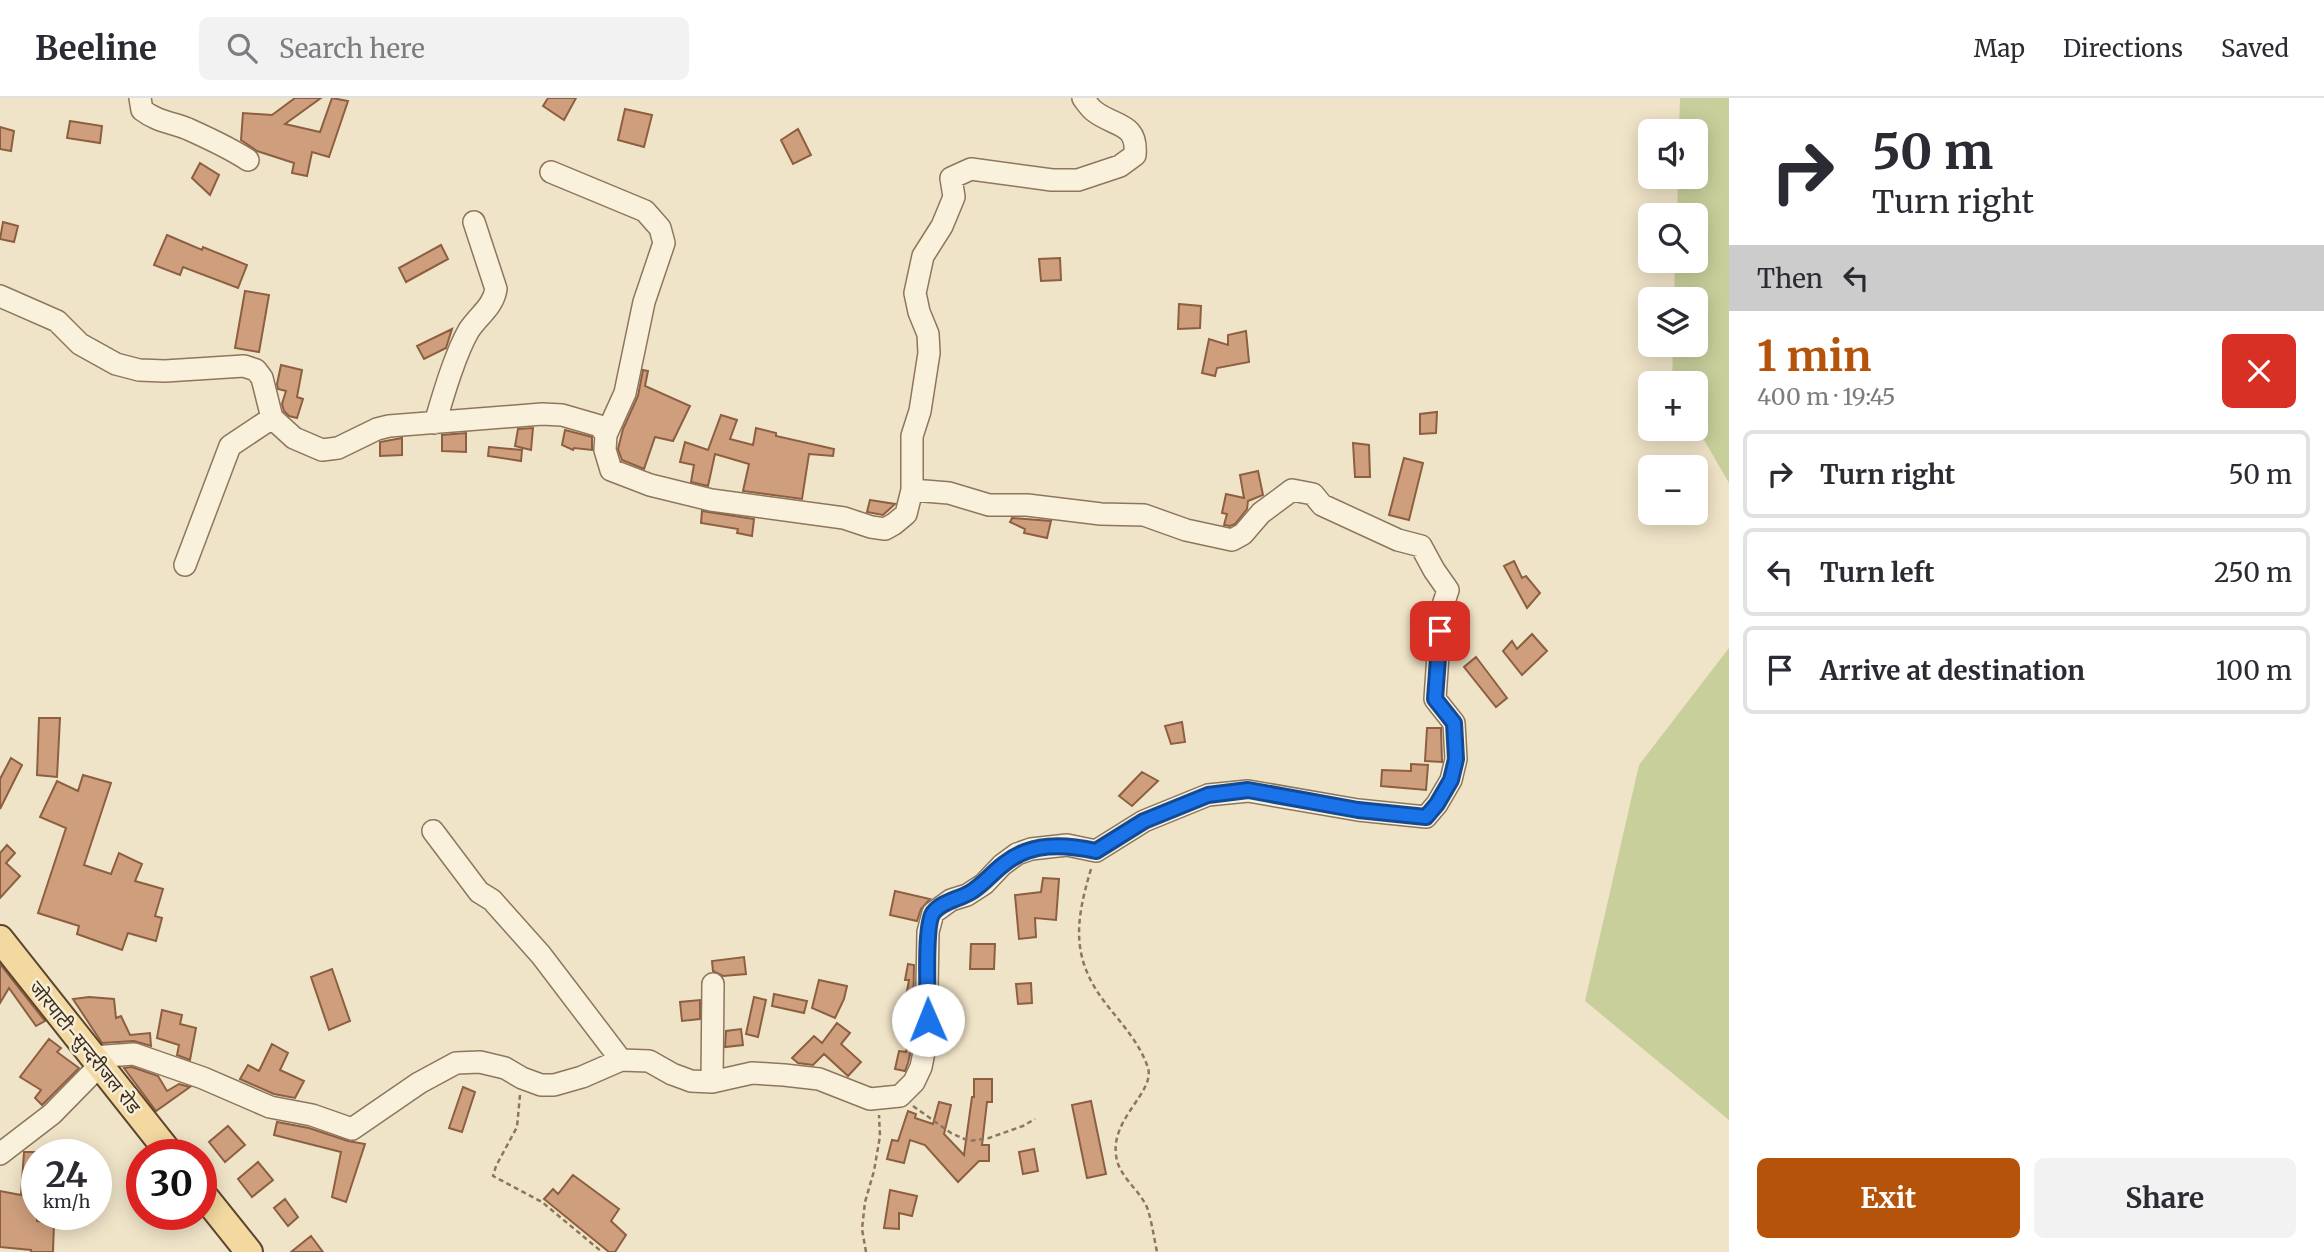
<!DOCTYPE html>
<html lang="en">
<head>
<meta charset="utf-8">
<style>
	:root { --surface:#fff; --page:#f2f2f3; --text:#2b2b33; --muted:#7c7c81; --line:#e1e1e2; --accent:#b45309 }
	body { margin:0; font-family:Merriweather,"Noto Sans Devanagari",serif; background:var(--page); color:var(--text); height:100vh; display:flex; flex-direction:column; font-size:26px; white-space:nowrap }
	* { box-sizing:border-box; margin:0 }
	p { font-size:23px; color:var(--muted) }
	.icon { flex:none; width:38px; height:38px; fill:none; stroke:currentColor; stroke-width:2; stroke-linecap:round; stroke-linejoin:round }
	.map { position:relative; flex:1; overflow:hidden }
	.panel { display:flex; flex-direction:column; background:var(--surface); width:595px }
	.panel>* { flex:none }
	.hud { background:#fff; color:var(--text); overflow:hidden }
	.tools { position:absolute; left:1638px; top:21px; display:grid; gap:14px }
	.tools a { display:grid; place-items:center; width:70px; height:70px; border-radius:10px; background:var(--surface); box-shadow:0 4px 18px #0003; font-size:35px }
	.speed { position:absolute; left:21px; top:1041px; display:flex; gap:14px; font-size:35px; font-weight:700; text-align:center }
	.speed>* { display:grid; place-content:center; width:91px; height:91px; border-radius:50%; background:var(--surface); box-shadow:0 4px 18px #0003; line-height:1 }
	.speed small { font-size:18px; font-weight:400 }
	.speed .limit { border:10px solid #d22; background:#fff; color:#111 }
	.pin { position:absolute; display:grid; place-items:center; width:60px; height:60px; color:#fff; margin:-30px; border-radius:14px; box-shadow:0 4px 10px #0006 }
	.me { position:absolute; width:77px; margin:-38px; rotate:359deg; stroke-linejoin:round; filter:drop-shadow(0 0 5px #0008) }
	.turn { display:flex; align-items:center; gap:24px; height:147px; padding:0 28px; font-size:32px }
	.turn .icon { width:91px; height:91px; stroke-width:2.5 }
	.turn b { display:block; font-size:49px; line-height:60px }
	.then { display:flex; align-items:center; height:66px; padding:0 28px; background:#0003; gap:14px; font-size:26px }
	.round { display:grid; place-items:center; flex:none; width:74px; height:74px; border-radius:10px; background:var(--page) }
	.summary { display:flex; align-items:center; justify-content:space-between; height:119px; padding:0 28px }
	h1 { font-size:42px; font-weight:700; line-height:52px; color:var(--accent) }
	.primary-button { display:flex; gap:14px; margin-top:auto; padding:14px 28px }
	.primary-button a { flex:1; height:80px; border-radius:10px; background:var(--accent); color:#fff; font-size:28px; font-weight:700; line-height:80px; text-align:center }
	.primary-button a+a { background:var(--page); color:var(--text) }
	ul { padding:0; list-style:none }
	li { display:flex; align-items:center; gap:21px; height:88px; margin:0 14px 10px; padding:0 14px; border:4px solid var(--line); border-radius:10px }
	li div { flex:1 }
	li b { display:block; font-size:26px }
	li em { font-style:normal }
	header { display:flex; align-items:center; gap:42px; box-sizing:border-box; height:98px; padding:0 35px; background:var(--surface); border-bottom:2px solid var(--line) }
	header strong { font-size:33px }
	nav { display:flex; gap:38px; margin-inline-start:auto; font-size:24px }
	.search { width:490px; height:63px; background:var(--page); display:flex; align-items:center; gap:18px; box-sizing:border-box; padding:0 24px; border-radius:10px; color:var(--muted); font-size:26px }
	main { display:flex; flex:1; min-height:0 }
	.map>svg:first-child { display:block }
</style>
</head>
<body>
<header>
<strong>Beeline</strong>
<div class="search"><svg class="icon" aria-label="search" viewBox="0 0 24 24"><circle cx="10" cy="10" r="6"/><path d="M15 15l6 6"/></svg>Search here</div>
<nav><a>Map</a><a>Directions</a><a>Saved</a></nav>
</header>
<main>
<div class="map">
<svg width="1729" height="1154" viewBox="0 0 1729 1154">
	<rect width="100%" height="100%" fill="#f0e4c8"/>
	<path fill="#c9cf9b" d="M 1680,0 L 1729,0 L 1729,385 L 1696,328 L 1696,285 L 1672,285 L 1673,247 L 1696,247 L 1696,201 L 1674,201 L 1675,163 L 1696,163 L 1696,117 L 1677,117 L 1678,79 L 1696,79 L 1696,33 L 1679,33 Z
		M 1729,550 L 1729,1022 L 1585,903 L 1639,667 Z"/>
	<path fill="#cf9f7d" stroke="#8d5f41" stroke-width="2" d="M 295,0 L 321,0 L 285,26 L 320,34 L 332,0 L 348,3 L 329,59 L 312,54 L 307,78 L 292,75 L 294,65 L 257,53 L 241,42 L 243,15 L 272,17 Z
		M 548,0 L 576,0 L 564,22 L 543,8 Z
		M 625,11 L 652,17 L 644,49 L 618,42 Z
		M 70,23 L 102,28 L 100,45 L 67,40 Z
		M 0,29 L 14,33 L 11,53 L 0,51 Z
		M 798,31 L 811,57 L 793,66 L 781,42 Z
		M 200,65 L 219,77 L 210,97 L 192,80 Z
		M 3,124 L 18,128 L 14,144 L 0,141 Z
		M 167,137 L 202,152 L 203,149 L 247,167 L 238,190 L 183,169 L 180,177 L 154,167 Z
		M 441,147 L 448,161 L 406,184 L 399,170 Z
		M 1060,160 L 1061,182 L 1041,183 L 1039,161 Z
		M 245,193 L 269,197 L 259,254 L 235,250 Z
		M 1179,206 L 1201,208 L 1200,230 L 1178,231 Z
		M 452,231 L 446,250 L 424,261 L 417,248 Z
		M 1246,233 L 1249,264 L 1217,270 L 1215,278 L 1202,275 L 1209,241 L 1228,247 L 1228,237 Z
		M 281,267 L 302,272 L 297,299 L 303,301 L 297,320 L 289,318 L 284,313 L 282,306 L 286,293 L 278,291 L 277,286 Z
		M 643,272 L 648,273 L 645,288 L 690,308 L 673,343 L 655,339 L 644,371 L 622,362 L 618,351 L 623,331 L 638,298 Z
		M 1437,314 L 1436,335 L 1420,336 L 1420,316 Z
		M 721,317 L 737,322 L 730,341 L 753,347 L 756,330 L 776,335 L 776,338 L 834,351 L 833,358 L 809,356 L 802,401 L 743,393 L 749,366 L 715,356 L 708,388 L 691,384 L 694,367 L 680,364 L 685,344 L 708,352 Z
		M 533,330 L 531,352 L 515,348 L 518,331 Z
		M 565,332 L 592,339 L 592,352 L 574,350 L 573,352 L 562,347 Z
		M 466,335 L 466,354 L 442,353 L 442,337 Z
		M 402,340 L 402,357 L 380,358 L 380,344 Z
		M 1353,345 L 1369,347 L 1370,379 L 1355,379 Z
		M 489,349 L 522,352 L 521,363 L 488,358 Z
		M 1404,360 L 1423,365 L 1409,422 L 1389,417 Z
		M 1258,373 L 1263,397 L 1248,403 L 1247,411 L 1235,426 L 1230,428 L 1224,427 L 1227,416 L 1222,415 L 1226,396 L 1244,400 L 1240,377 Z
		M 870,402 L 895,406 L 883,417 L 867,414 Z
		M 702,413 L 754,421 L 752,438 L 737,435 L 738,431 L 701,425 Z
		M 1012,420 L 1051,423 L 1047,440 L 1024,435 L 1025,431 L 1010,424 Z
		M 1514,463 L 1522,480 L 1526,478 L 1540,495 L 1527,510 L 1504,468 Z
		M 1532,536 L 1547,553 L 1522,577 L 1503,553 L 1512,543 L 1517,551 Z
		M 1476,559 L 1507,600 L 1496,609 L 1464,569 Z
		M 39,620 L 60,620 L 57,679 L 37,677 Z
		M 1182,624 L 1185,644 L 1171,646 L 1165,628 Z
		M 1427,630 L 1441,630 L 1442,664 L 1425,663 Z
		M 11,660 L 22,667 L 0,711 L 0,681 Z
		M 1411,666 L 1428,667 L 1426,692 L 1381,688 L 1382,672 L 1411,673 Z
		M 1142,674 L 1158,683 L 1132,708 L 1119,698 Z
		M 83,677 L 111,685 L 84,767 L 111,776 L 119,755 L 142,766 L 135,783 L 163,791 L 155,818 L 162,820 L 156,843 L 128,835 L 122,852 L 77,836 L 79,828 L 38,815 L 66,730 L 40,719 L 57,683 L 78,693 Z
		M 7,747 L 15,755 L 6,765 L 20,778 L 0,800 L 0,755 Z
		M 1043,780 L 1059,781 L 1056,822 L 1035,820 L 1036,839 L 1019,841 L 1015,797 L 1041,794 Z
		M 895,793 L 930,801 L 921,811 L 917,823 L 890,817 Z
		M 971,846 L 995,846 L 994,871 L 970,871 Z
		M 744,859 L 746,876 L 723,878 L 713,873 L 712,863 Z
		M 0,866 L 45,923 L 36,928 L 9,890 L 0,905 Z
		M 908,866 L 914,867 L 913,918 L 903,916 L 909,882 L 905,882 Z
		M 332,871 L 350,923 L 329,932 L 311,879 Z
		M 819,882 L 847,888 L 844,901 L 835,920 L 812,910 Z
		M 1031,885 L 1032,905 L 1018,906 L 1016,886 Z
		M 774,896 L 807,903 L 804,915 L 772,908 Z
		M 89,899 L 114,901 L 116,920 L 121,918 L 130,937 L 150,935 L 151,948 L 134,943 L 102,945 L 73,901 Z
		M 754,899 L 766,902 L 758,939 L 746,936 Z
		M 700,902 L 700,921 L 682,923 L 680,904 Z
		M 162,912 L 182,917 L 180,926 L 196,930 L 190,962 L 177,957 L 179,947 L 157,940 Z
		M 837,925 L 850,935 L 841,946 L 861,964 L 848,978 L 824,956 L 813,967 L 798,965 L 792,960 L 814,938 L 822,945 Z
		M 741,931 L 743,947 L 725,949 L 726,933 Z
		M 911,933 L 913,933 L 913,943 L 908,965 L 905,973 L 895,971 L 899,953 L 906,954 Z
		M 49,941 L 61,950 L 57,954 L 79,970 L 42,1007 L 35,1000 L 41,992 L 20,979 Z
		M 272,946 L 288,955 L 280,972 L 304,983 L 295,1000 L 274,996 L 240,981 L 248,967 L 259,973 Z
		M 132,969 L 158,978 L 167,993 L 179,986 L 190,989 L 156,1013 L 124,970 Z
		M 974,981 L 992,981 L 992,1004 L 987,1004 L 982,1047 L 989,1047 L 989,1063 L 979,1063 L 958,1084 L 925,1047 L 910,1042 L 904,1065 L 887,1061 L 892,1042 L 898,1043 L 908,1013 L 916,1016 L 915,1020 L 933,1026 L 939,1004 L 951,1007 L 944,1036 L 964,1057 L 972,999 L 974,999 Z
		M 463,989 L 475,994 L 462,1034 L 449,1030 Z
		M 1091,1003 L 1106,1076 L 1087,1080 L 1072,1007 Z
		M 277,1024 L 309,1030 L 348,1043 L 365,1046 L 346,1104 L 332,1099 L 341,1054 L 274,1037 Z
		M 228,1028 L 245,1047 L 225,1064 L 209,1044 Z
		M 1034,1051 L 1038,1073 L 1023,1076 L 1019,1054 Z
		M 24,1054 L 37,1054 L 37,1123 L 54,1124 L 53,1154 L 31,1154 L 31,1152 L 0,1149 L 0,1093 L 21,1097 Z
		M 258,1064 L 273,1082 L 252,1099 L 238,1081 Z
		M 573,1077 L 619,1111 L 611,1123 L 626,1137 L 615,1154 L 609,1154 L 544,1101 L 553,1091 L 558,1096 Z
		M 890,1092 L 917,1098 L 912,1118 L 899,1115 L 899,1131 L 884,1130 Z
		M 285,1101 L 298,1119 L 288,1128 L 274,1110 Z
		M 311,1138 L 323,1154 L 291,1154 Z"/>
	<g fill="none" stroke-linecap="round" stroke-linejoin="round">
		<g stroke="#8d765c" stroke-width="24">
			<path id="minor" d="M 140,0 L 142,12 C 158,24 171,24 188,31 C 208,40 230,50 248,62
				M 551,74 L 645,113 L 660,130 L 664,145 L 644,204 L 625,295 L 606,337
				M 0,198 L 57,223 L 80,246 L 116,266 L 139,272 L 165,273 L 244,268 L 256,272 L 262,280 L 272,320 L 294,340 L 322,352 L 338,350 L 377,331 L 389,328 L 542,316 L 562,317 L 600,328 L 606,337 L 605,352 L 611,372 L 650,387 L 711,402 L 844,420 L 871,429 L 885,431 L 894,426 L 906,416 L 912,392 L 912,338 L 920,313 L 929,255 L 928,236 L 919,214 L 915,195 L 923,158 L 942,128 L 954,99 L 951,80 L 971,71 L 1052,82 L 1078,82 L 1120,68 L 1135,57 C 1138,24 1114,29 1094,13 C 1090,10 1086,4 1083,0
				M 435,325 C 443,298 455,256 469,232 C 479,217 493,209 496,191 L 474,124
				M 185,467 L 230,348 L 272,320
				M 433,733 L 479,794 L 492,802 L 541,857 L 621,962
				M 92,959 L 134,956 L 203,980 L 270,1009 L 312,1017 L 352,1031 L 419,985 L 456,965 L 480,964 L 505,970 L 522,980 L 541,987 L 554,987 L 582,979 L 621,962 L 649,963 L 672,976 L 691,983 L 712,984 L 752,975 L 784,977 L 819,981 L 870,1001 L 900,998 L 914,984 L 921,969 L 926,944 L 928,834 L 933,815 L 951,802 L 967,797 L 984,786 L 1002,767 L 1017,756 L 1031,751 L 1067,747 L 1096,753 L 1144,723 L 1208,697 L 1248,693 L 1358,712 L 1426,719 L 1437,706 L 1451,682 L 1456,661 L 1454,625 L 1435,601 L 1441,513 L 1448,492 L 1434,472 L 1421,448 L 1398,442 L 1322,407 L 1313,396 L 1292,392 L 1261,415 L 1243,436 L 1232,442 L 1186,432 L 1144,417 L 1101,416 L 1027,407 L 989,407 L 949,395 L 912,392
				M 712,984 L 713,886
				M 0,1056 L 52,1016 L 100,967"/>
		</g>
		<g stroke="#5b4430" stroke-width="30">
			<path id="major" d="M 0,841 L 171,1057
				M 201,1094 L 249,1154"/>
		</g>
		<path stroke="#8d765c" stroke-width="2.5" stroke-dasharray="5 3.5" stroke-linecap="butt" d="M 1091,771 C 1074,828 1071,863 1110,911 C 1124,928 1141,948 1148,970 C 1155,994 1111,1020 1116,1057 C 1118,1079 1141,1092 1148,1112 C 1152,1125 1154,1140 1157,1154
			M 520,997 L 517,1029 L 496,1068 L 493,1078 L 542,1104 L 602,1154
			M 913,1008 L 951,1035 L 969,1043 L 989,1040 L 1023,1028 L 1035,1021
			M 866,1154 L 862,1131 L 865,1104 L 874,1073 L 880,1038 L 879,1017"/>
		<use href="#minor" stroke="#faf1dc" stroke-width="21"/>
		<use href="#major" stroke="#f3d9a0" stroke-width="26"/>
	</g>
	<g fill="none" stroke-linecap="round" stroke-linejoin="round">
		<g stroke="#114b97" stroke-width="18">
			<path id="route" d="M 928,922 C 928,902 924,828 933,815 C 942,803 960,801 971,794 C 984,786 992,775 1004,766 C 1031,744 1064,746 1096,753 L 1144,723 L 1208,697 L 1248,692 L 1358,712 L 1426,719 L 1437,706 L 1451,682 L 1456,661 L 1454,625 L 1435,601 L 1440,533"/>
		</g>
		<use href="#route" stroke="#1a73e8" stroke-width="12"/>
	</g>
	<g text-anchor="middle" stroke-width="5" stroke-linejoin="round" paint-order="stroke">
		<g font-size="19" fill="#3d2e20" stroke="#f7eed8">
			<text transform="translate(85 949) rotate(51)" y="7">जोरपाटी-सुन्दरीजल रोड</text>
		</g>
	</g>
</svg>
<div class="tools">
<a><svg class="icon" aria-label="sound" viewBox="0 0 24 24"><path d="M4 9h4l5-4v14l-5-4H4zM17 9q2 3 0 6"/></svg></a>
<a><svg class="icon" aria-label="search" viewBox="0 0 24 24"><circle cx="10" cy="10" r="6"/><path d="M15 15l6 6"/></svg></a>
<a><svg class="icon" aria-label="layers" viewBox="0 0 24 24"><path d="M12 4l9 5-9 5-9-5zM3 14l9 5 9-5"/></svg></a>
<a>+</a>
<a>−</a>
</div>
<div class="speed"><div>24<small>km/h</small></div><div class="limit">30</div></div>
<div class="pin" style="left:1440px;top:533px;background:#d93025"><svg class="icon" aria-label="arrive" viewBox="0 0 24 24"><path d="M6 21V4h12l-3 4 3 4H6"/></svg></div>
<svg class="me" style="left:928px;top:922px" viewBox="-20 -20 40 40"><circle r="19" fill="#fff"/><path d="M0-13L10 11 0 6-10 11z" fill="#1a73e8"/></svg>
</div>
<section class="panel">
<div class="hud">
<div class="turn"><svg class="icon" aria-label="right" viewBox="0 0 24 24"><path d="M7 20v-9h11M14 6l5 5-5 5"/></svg><div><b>50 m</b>Turn right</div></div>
<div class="then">Then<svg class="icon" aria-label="left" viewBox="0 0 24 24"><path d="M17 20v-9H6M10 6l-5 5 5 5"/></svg></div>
</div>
<div class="summary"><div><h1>1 min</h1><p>400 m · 19:45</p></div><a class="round" style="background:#d93025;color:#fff"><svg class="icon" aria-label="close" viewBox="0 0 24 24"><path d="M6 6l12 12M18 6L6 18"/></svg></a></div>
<ul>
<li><svg class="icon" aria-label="right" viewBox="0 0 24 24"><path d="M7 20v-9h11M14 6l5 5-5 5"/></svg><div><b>Turn right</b></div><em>50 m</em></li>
<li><svg class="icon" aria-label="left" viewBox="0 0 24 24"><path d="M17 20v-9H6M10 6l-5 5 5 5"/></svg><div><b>Turn left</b></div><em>250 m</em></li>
<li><svg class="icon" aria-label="arrive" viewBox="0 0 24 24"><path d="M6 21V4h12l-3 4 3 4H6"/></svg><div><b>Arrive at destination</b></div><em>100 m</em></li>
</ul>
<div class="primary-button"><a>Exit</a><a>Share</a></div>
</section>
</main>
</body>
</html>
